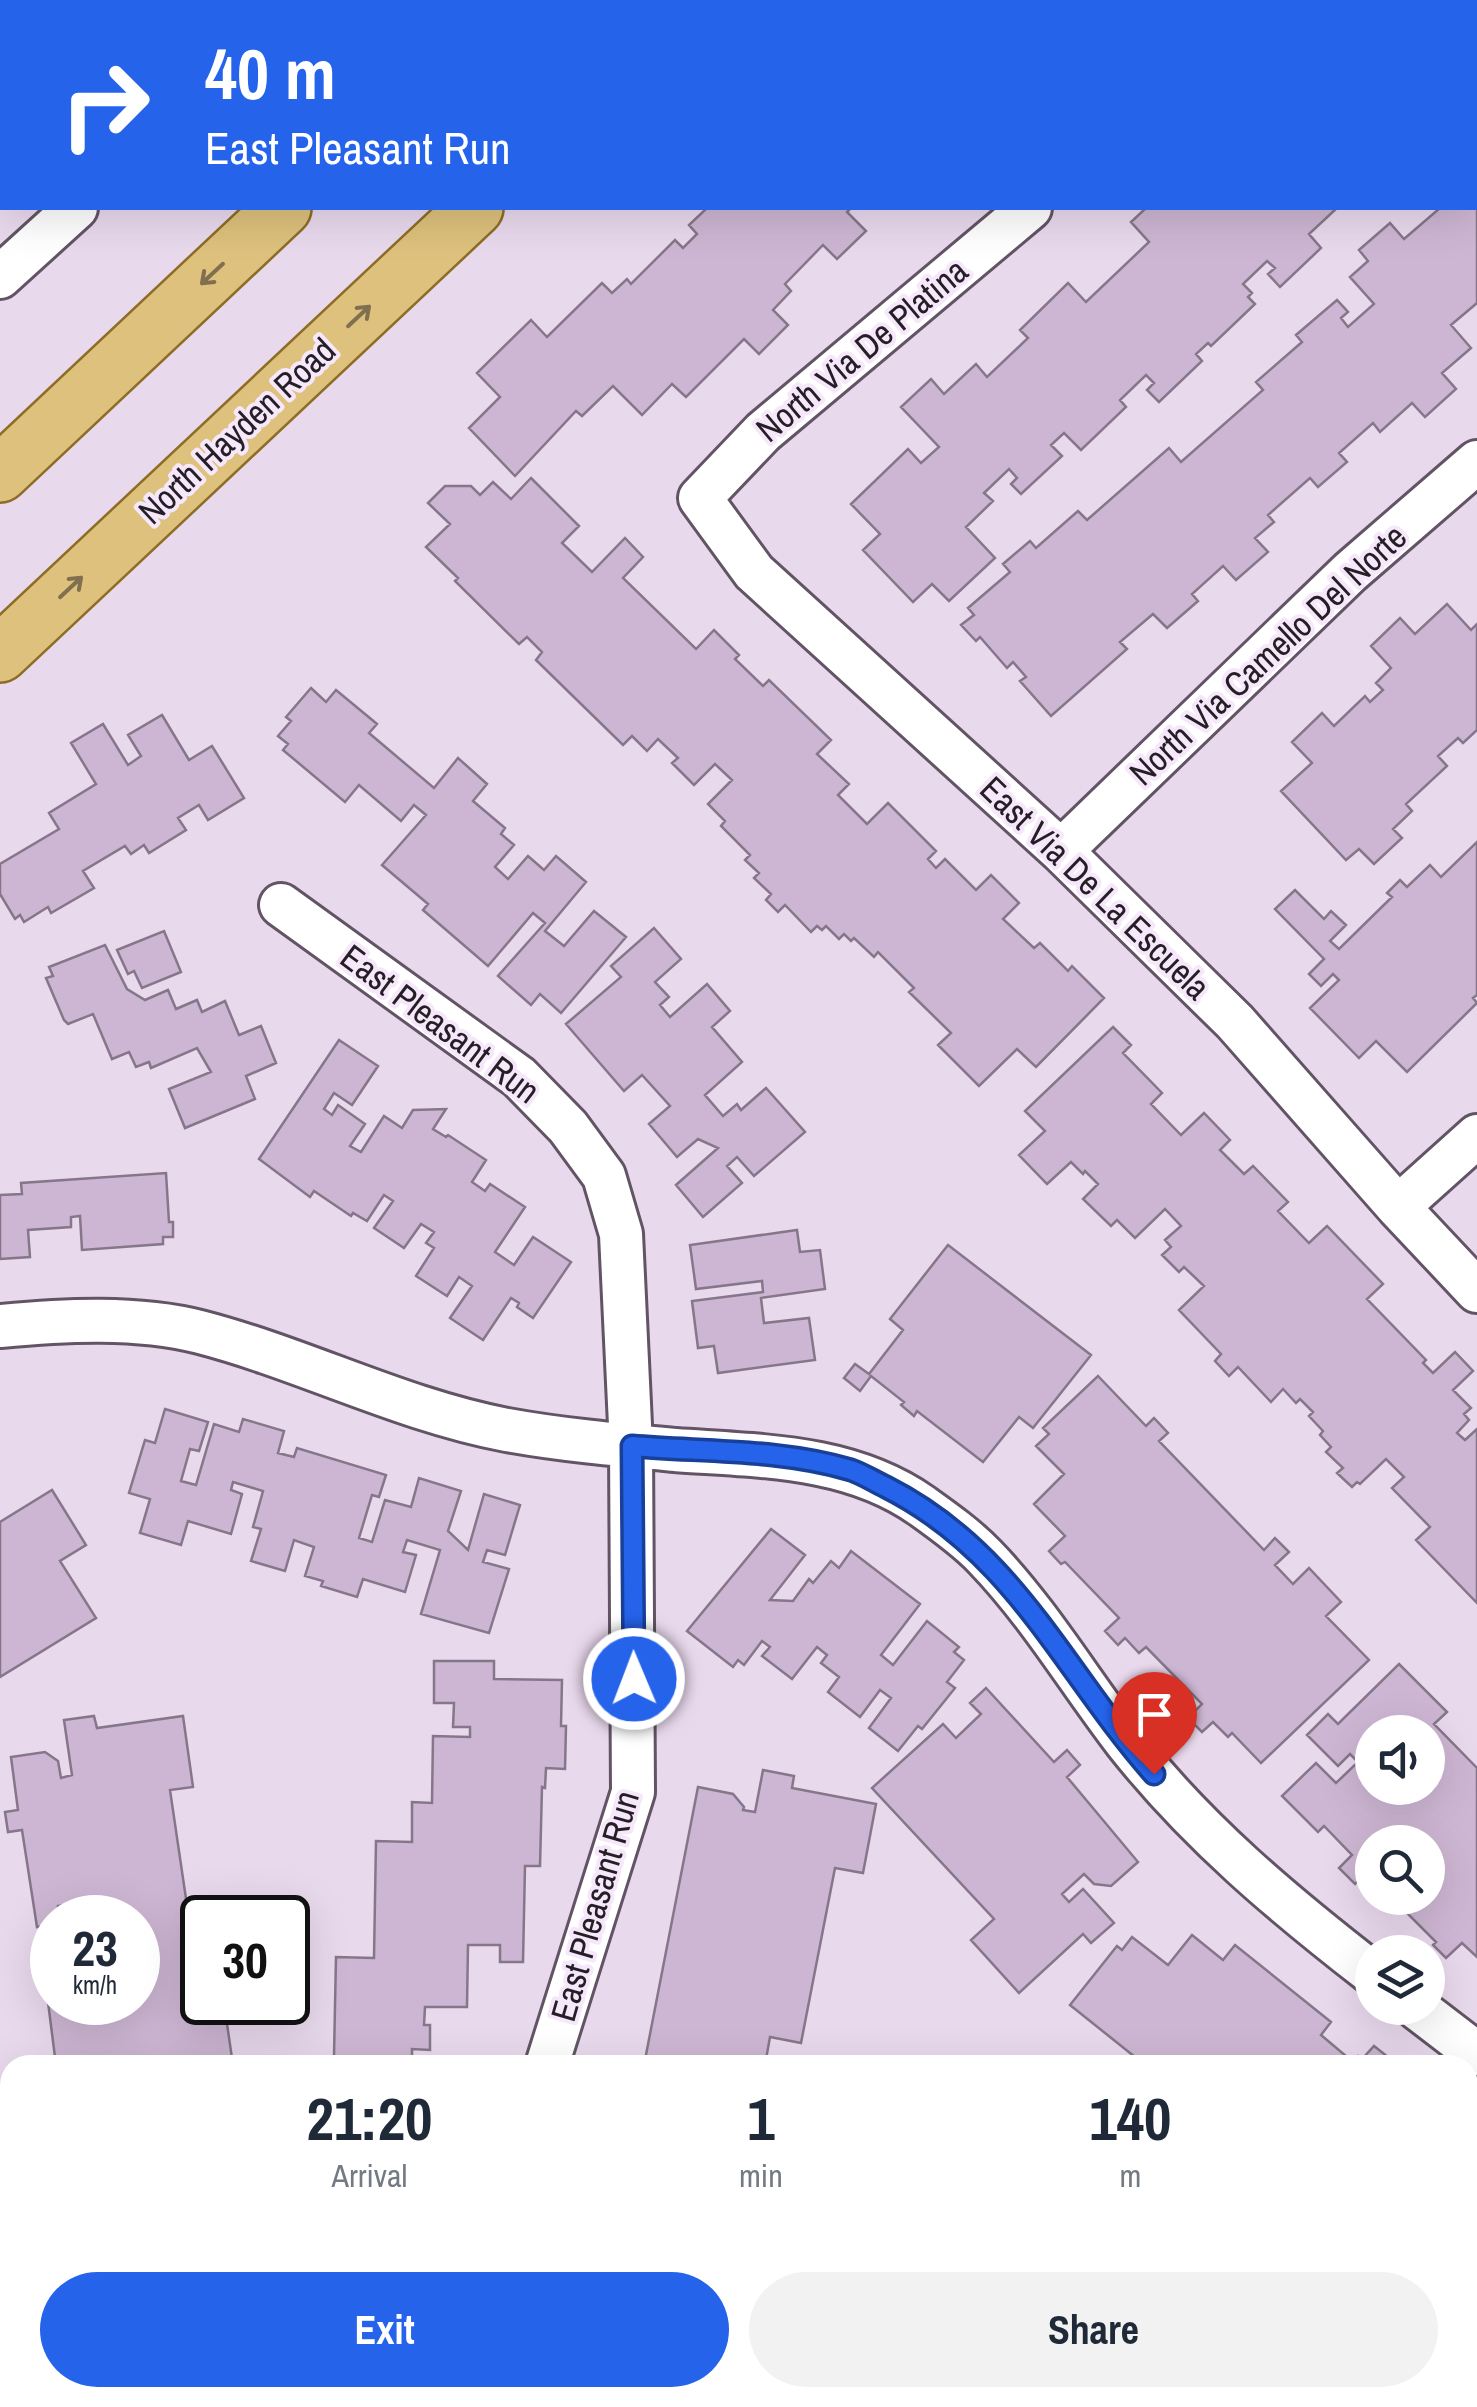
<!DOCTYPE html>
<html lang="en">
<head>
<meta charset="utf-8">
<style>
	:root { --surface:#fff; --page:#f2f2f3; --text:#1f2937; --muted:#747a83; --accent:#2563eb }
	body { margin:0; font-family:"Archivo Narrow",sans-serif; background:var(--page); color:var(--text); height:100vh; display:flex; flex-direction:column; font-size:38px; white-space:nowrap }
	* { box-sizing:border-box; margin:0 }
	p { font-size:32px; color:var(--muted) }
	.icon { flex:none; width:55px; height:55px; fill:none; stroke:currentColor; stroke-width:2; stroke-linecap:round; stroke-linejoin:round }
	.map { position:relative; flex:1; overflow:hidden }
	.drawer { position:absolute; left:0px; top:2055px; width:1478px; height:352px; display:flex; flex-direction:column; background:var(--surface); border-radius:30px 30px 0 0; box-shadow:0 10px 40px #0002 }
	.drawer>* { flex:none }
	.hud { position:absolute; left:0px; top:0px; width:1478px; height:210px; box-shadow:0 10px 40px #0002; background:#2563eb; color:#fff; overflow:hidden }
	.tools { position:absolute; left:1355px; top:1715px; display:grid; gap:20px }
	.tools a { display:grid; place-items:center; width:90px; height:90px; border-radius:50%; background:var(--surface); box-shadow:0 10px 40px #0002; font-size:50px }
	.speed { position:absolute; left:30px; top:1895px; display:flex; gap:20px; font-size:50px; font-weight:700; text-align:center }
	.speed>* { display:grid; place-content:center; width:130px; height:130px; border-radius:50%; background:var(--surface); box-shadow:0 10px 40px #0002; line-height:1 }
	.speed small { font-size:25px; font-weight:400 }
	.speed .limit { border:5px solid #111; border-radius:15px; background:#fff; color:#111 }
	.pin { position:absolute; display:grid; place-items:center; width:85px; height:85px; color:#fff; margin:-102px -42px; border-radius:50% 50% 50% 0; rotate:-45deg; box-shadow:0 0 10px #0007 }
	.pin .icon { rotate:45deg }
	.me { position:absolute; width:110px; margin:-55px; rotate:359deg; stroke-linejoin:round; filter:drop-shadow(0 0 8px #0008) }
	.turn { display:flex; align-items:center; gap:35px; height:210px; padding:0 40px; font-size:45px }
	.turn .icon { width:130px; height:130px; stroke-width:2.5 }
	.turn b { display:block; font-size:70px; line-height:85px }
	.eta { display:flex; justify-content:space-evenly; align-items:center; height:170px; text-align:center }
	.eta b { font-size:60px; font-weight:700; line-height:70px }
	.action { display:flex; gap:20px; margin-top:auto; padding:20px 40px }
	.action a { flex:1; height:115px; border-radius:60px; background:var(--accent); color:#fff; font-size:40px; font-weight:700; line-height:115px; text-align:center }
	.action a+a { background:var(--page); color:var(--text) }
	.map>svg:first-child { display:block }
</style>
</head>
<body>
<div class="map">
<svg width="1477" height="2407" viewBox="0 0 1477 2407">
	<rect width="100%" height="100%" fill="#e9d9ed"/>
	<path fill="#cdb6d3" stroke="#857789" stroke-width="2.5" fill-rule="evenodd" d="M 0,0 L 71,2 L 2,2 L 0,81 Z
		M 973,0 L 1077,0 L 1079,2 L 970,2 Z
		M 1388,0 L 1477,0 L 1477,90 L 1475,92 L 1475,2 L 1385,2 Z
		M 1477,176 L 1477,303 L 1451,325 L 1471,348 L 1442,373 L 1456,389 L 1425,417 L 1412,403 L 1380,432 L 1373,423 L 1339,453 L 1347,462 L 1318,487 L 1310,478 L 1268,515 L 1274,522 L 1255,538 L 1268,552 L 1236,580 L 1223,566 L 1192,594 L 1198,601 L 1167,628 L 1153,614 L 1120,642 L 1127,649 L 1051,716 L 1020,681 L 1026,677 L 1013,662 L 1007,668 L 980,637 L 976,641 L 961,625 L 974,615 L 968,608 L 1010,572 L 1003,564 L 1030,541 L 1036,548 L 1078,511 L 1087,520 L 1169,448 L 1181,462 L 1263,390 L 1256,382 L 1302,342 L 1296,335 L 1337,300 L 1348,312 L 1341,318 L 1348,327 L 1374,304 L 1350,277 L 1368,261 L 1359,250 L 1390,223 L 1404,239 L 1440,208 L 1475,208 Z
		M 707,208 L 851,208 L 847,212 L 866,231 L 837,259 L 823,245 L 785,284 L 791,291 L 773,310 L 788,325 L 759,354 L 744,339 L 686,397 L 672,384 L 642,415 L 613,386 L 582,416 L 576,411 L 515,476 L 469,428 L 500,397 L 477,373 L 531,320 L 547,337 L 602,283 L 612,293 L 627,279 L 631,284 L 675,240 L 683,248 L 697,234 L 689,225 Z
		M 1146,208 L 1337,208 L 1309,234 L 1321,248 L 1280,287 L 1268,274 L 1275,268 L 1267,261 L 1243,284 L 1252,293 L 1248,297 L 1255,304 L 1211,346 L 1208,343 L 1196,354 L 1202,361 L 1159,402 L 1147,390 L 1154,383 L 1146,375 L 1120,400 L 1126,407 L 1081,450 L 1064,433 L 1051,445 L 1062,456 L 1021,494 L 1011,484 L 1017,478 L 1009,469 L 984,493 L 993,501 L 966,527 L 995,558 L 949,601 L 932,584 L 913,602 L 863,550 L 880,534 L 851,504 L 908,449 L 921,463 L 939,447 L 901,407 L 931,379 L 944,394 L 976,364 L 987,377 L 1028,338 L 1020,330 L 1068,283 L 1086,302 L 1149,242 L 1131,222 Z
		M 531,478 L 579,526 L 562,543 L 592,572 L 625,538 L 643,557 L 623,578 L 696,649 L 714,630 L 739,655 L 735,659 L 763,686 L 769,680 L 831,740 L 817,754 L 849,784 L 838,795 L 867,824 L 888,803 L 936,851 L 928,859 L 936,868 L 945,859 L 976,890 L 991,875 L 1019,903 L 1003,919 L 1034,948 L 1040,943 L 1068,971 L 1072,966 L 1104,998 L 1036,1067 L 1017,1049 L 979,1086 L 938,1045 L 951,1033 L 909,992 L 914,988 L 878,952 L 874,957 L 854,938 L 851,941 L 844,934 L 839,939 L 826,926 L 822,930 L 817,926 L 811,932 L 785,905 L 778,912 L 766,900 L 771,894 L 754,878 L 759,873 L 745,860 L 750,855 L 721,826 L 725,821 L 708,804 L 732,780 L 715,764 L 694,785 L 672,763 L 678,758 L 658,739 L 647,751 L 632,736 L 623,745 L 536,660 L 542,652 L 527,637 L 519,644 L 455,581 L 458,578 L 426,547 L 450,524 L 428,503 L 445,486 L 471,486 L 480,495 L 493,482 L 511,499 Z
		M 1447,604 L 1471,630 L 1477,624 L 1477,730 L 1463,743 L 1458,738 L 1438,756 L 1447,766 L 1406,804 L 1412,811 L 1393,829 L 1402,838 L 1374,864 L 1359,849 L 1346,860 L 1281,791 L 1312,763 L 1292,742 L 1322,713 L 1334,726 L 1365,696 L 1370,702 L 1383,690 L 1376,683 L 1391,668 L 1371,646 L 1400,618 L 1415,634 Z
		M 311,688 L 326,702 L 336,690 L 377,724 L 369,733 L 434,788 L 458,758 L 487,784 L 473,801 L 505,828 L 501,834 L 514,845 L 495,867 L 508,879 L 528,856 L 544,870 L 556,856 L 586,882 L 545,931 L 564,946 L 594,911 L 626,937 L 561,1013 L 540,994 L 531,1005 L 498,976 L 545,923 L 533,913 L 488,966 L 423,910 L 428,904 L 382,865 L 426,815 L 414,805 L 401,821 L 359,785 L 345,802 L 283,750 L 288,744 L 278,736 L 291,721 L 286,717 Z
		M 162,715 L 189,760 L 212,746 L 244,798 L 208,820 L 199,805 L 178,818 L 186,830 L 149,853 L 144,845 L 131,854 L 125,846 L 83,871 L 94,888 L 51,913 L 48,907 L 24,922 L 20,915 L 15,919 L 0,894 L 0,864 L 59,829 L 49,813 L 96,784 L 71,743 L 103,724 L 128,765 L 141,756 L 128,735 Z
		M 1477,842 L 1477,995 L 1473,998 L 1477,1003 L 1407,1072 L 1376,1041 L 1359,1058 L 1310,1008 L 1339,980 L 1333,974 L 1321,986 L 1309,974 L 1324,959 L 1275,909 L 1295,890 L 1324,919 L 1331,911 L 1346,925 L 1330,941 L 1339,949 L 1392,897 L 1387,893 L 1400,880 L 1407,887 L 1430,865 L 1441,877 Z
		M 654,928 L 681,959 L 655,982 L 669,997 L 660,1005 L 670,1017 L 707,984 L 730,1011 L 712,1027 L 742,1062 L 705,1095 L 723,1116 L 737,1104 L 741,1110 L 766,1088 L 805,1132 L 754,1176 L 737,1157 L 727,1166 L 742,1183 L 703,1217 L 676,1185 L 718,1148 L 698,1139 L 677,1157 L 649,1124 L 670,1106 L 642,1075 L 624,1091 L 566,1024 L 621,977 L 611,966 Z
		M 164,931 L 181,972 L 142,988 L 134,971 L 128,974 L 117,950 Z
		M 105,945 L 127,989 L 145,1000 L 168,990 L 176,1009 L 197,1000 L 202,1012 L 225,1001 L 239,1035 L 261,1026 L 276,1063 L 246,1076 L 255,1099 L 185,1128 L 169,1089 L 211,1072 L 197,1048 L 151,1068 L 149,1062 L 136,1067 L 129,1052 L 112,1059 L 93,1014 L 68,1024 L 64,1020 L 46,978 L 53,976 L 49,967 Z
		M 1113,1027 L 1131,1045 L 1123,1053 L 1162,1093 L 1151,1104 L 1181,1135 L 1204,1113 L 1230,1140 L 1220,1150 L 1244,1174 L 1253,1166 L 1288,1202 L 1278,1211 L 1309,1243 L 1327,1226 L 1383,1284 L 1367,1299 L 1426,1360 L 1423,1363 L 1433,1373 L 1455,1352 L 1473,1371 L 1453,1390 L 1471,1408 L 1464,1414 L 1469,1420 L 1457,1433 L 1465,1440 L 1477,1429 L 1477,1603 L 1416,1540 L 1430,1527 L 1392,1488 L 1404,1477 L 1386,1459 L 1360,1484 L 1357,1482 L 1352,1487 L 1337,1473 L 1343,1468 L 1326,1452 L 1331,1447 L 1320,1435 L 1323,1431 L 1309,1416 L 1313,1412 L 1300,1399 L 1296,1403 L 1283,1389 L 1271,1402 L 1238,1367 L 1229,1376 L 1215,1361 L 1221,1354 L 1179,1310 L 1204,1286 L 1184,1267 L 1179,1272 L 1162,1255 L 1171,1247 L 1165,1240 L 1181,1226 L 1165,1209 L 1135,1238 L 1117,1220 L 1111,1226 L 1083,1199 L 1098,1184 L 1085,1171 L 1083,1174 L 1071,1162 L 1047,1184 L 1019,1155 L 1045,1131 L 1025,1111 Z
		M 339,1040 L 378,1066 L 352,1105 L 334,1093 L 324,1109 L 332,1115 L 338,1105 L 365,1124 L 350,1146 L 361,1152 L 384,1116 L 402,1128 L 413,1110 L 446,1109 L 433,1129 L 446,1137 L 448,1135 L 486,1160 L 472,1182 L 485,1191 L 490,1184 L 525,1207 L 495,1252 L 514,1265 L 533,1237 L 571,1262 L 533,1318 L 517,1307 L 519,1303 L 511,1298 L 483,1340 L 450,1318 L 472,1286 L 459,1277 L 447,1296 L 416,1276 L 434,1248 L 426,1243 L 434,1232 L 421,1224 L 404,1248 L 374,1228 L 393,1201 L 384,1195 L 367,1221 L 353,1213 L 351,1216 L 314,1191 L 310,1197 L 259,1159 Z
		M 166,1173 L 169,1222 L 173,1222 L 173,1237 L 163,1237 L 163,1244 L 82,1250 L 80,1216 L 71,1217 L 71,1227 L 28,1230 L 30,1257 L 0,1259 L 0,1195 L 22,1194 L 21,1183 Z
		M 797,1230 L 800,1252 L 820,1250 L 825,1289 L 761,1298 L 764,1323 L 809,1318 L 815,1360 L 718,1373 L 714,1346 L 698,1348 L 692,1301 L 763,1292 L 762,1281 L 696,1289 L 690,1245 Z
		M 948,1245 L 1091,1355 L 1033,1428 L 1019,1417 L 983,1462 L 917,1411 L 914,1416 L 901,1405 L 904,1402 L 871,1376 L 860,1391 L 844,1378 L 855,1364 L 869,1374 L 903,1330 L 890,1319 Z
		M 1098,1376 L 1146,1426 L 1154,1418 L 1168,1433 L 1159,1441 L 1264,1550 L 1275,1538 L 1289,1552 L 1275,1565 L 1293,1584 L 1309,1568 L 1341,1602 L 1326,1616 L 1369,1660 L 1261,1763 L 1232,1733 L 1228,1737 L 1213,1722 L 1202,1732 L 1188,1718 L 1202,1704 L 1146,1647 L 1139,1653 L 1125,1638 L 1118,1645 L 1105,1631 L 1119,1618 L 1065,1562 L 1061,1564 L 1049,1551 L 1065,1536 L 1034,1504 L 1064,1474 L 1036,1446 L 1049,1434 L 1043,1428 Z
		M 165,1409 L 208,1422 L 199,1451 L 190,1449 L 181,1481 L 196,1485 L 214,1424 L 239,1432 L 243,1419 L 284,1431 L 278,1453 L 294,1457 L 297,1448 L 386,1475 L 379,1497 L 372,1495 L 359,1538 L 372,1542 L 385,1500 L 411,1507 L 419,1478 L 461,1491 L 448,1531 L 468,1550 L 484,1494 L 520,1505 L 505,1555 L 487,1550 L 483,1562 L 509,1569 L 489,1633 L 421,1614 L 440,1550 L 407,1540 L 403,1552 L 416,1555 L 405,1592 L 363,1579 L 357,1597 L 321,1586 L 323,1581 L 305,1576 L 314,1547 L 294,1540 L 285,1571 L 251,1561 L 261,1529 L 253,1527 L 263,1491 L 233,1482 L 231,1490 L 242,1494 L 231,1534 L 188,1521 L 181,1545 L 140,1533 L 150,1499 L 129,1493 L 145,1440 L 155,1443 Z
		M 52,1490 L 86,1545 L 60,1561 L 96,1618 L 0,1677 L 0,1522 Z
		M 771,1529 L 805,1555 L 770,1600 L 793,1601 L 809,1579 L 813,1583 L 831,1561 L 839,1568 L 851,1551 L 920,1604 L 881,1655 L 893,1665 L 927,1621 L 959,1647 L 954,1652 L 964,1660 L 947,1682 L 955,1688 L 922,1729 L 918,1726 L 898,1751 L 869,1728 L 891,1698 L 880,1690 L 860,1717 L 828,1692 L 839,1677 L 821,1663 L 827,1655 L 817,1647 L 792,1679 L 762,1656 L 770,1647 L 762,1641 L 744,1665 L 738,1660 L 733,1667 L 687,1631 Z
		M 434,1661 L 494,1661 L 494,1679 L 562,1680 L 561,1726 L 566,1726 L 565,1769 L 546,1768 L 545,1788 L 542,1787 L 540,1866 L 525,1866 L 523,1962 L 500,1962 L 500,1945 L 468,1945 L 467,2007 L 425,2007 L 424,2025 L 430,2025 L 430,2050 L 412,2049 L 412,2057 L 334,2056 L 336,1957 L 374,1958 L 376,1841 L 412,1842 L 412,1802 L 432,1803 L 433,1736 L 470,1737 L 470,1727 L 453,1727 L 454,1703 L 434,1703 Z
		M 1399,1664 L 1447,1712 L 1434,1724 L 1477,1768 L 1477,1957 L 1462,1943 L 1446,1958 L 1433,1945 L 1436,1942 L 1392,1898 L 1428,1898 L 1428,1842 L 1372,1842 L 1372,1883 L 1364,1874 L 1355,1884 L 1339,1868 L 1352,1855 L 1324,1826 L 1318,1832 L 1282,1796 L 1316,1763 L 1336,1783 L 1358,1762 L 1350,1754 L 1338,1766 L 1307,1735 L 1328,1714 L 1338,1724 ZM 1372,1732 L 1428,1732 L 1428,1788 L 1372,1788 Z
		M 986,1688 L 1054,1762 L 1067,1750 L 1080,1765 L 1067,1777 L 1138,1862 L 1111,1886 L 1094,1884 L 1084,1874 L 1062,1894 L 1069,1902 L 1083,1889 L 1114,1923 L 1091,1943 L 1083,1934 L 1019,1993 L 971,1940 L 994,1919 L 872,1788 L 943,1724 L 956,1738 L 981,1714 L 970,1703 Z
		M 94,1716 L 97,1728 L 183,1716 L 193,1787 L 170,1790 L 204,2021 L 226,2017 L 233,2065 L 132,2065 L 131,2060 L 102,2065 L 56,2065 L 41,1947 L 52,1945 L 52,2002 L 138,2002 L 138,1918 L 92,1918 L 89,1902 L 58,1906 L 60,1918 L 52,1918 L 52,1925 L 37,1927 L 22,1830 L 8,1832 L 5,1812 L 18,1810 L 11,1757 L 45,1752 L 58,1761 L 61,1778 L 72,1775 L 64,1720 Z
		M 763,1770 L 794,1776 L 792,1788 L 876,1804 L 863,1873 L 835,1868 L 801,2043 L 770,2037 L 765,2065 L 644,2065 L 698,1787 L 733,1794 L 744,1807 L 743,1810 L 755,1812 Z
		M 1192,1935 L 1223,1960 L 1235,1945 L 1331,2022 L 1321,2035 L 1353,2062 L 1358,2056 L 1362,2059 L 1374,2046 L 1398,2065 L 1145,2065 L 1070,2005 L 1117,1946 L 1122,1950 L 1132,1937 L 1168,1965 Z
		M 1468,2207 L 1477,2209 L 1477,2367 L 1468,2364 Z
		M 164,2398 L 259,2398 L 257,2407 L 162,2407 Z
		M 310,2398 L 394,2398 L 406,2402 L 404,2407 L 307,2407 Z"/>
	<g fill="none" stroke-linecap="round" stroke-linejoin="round">
		<g stroke="#625465" stroke-width="48">
			<path id="minor" d="M 183,0 L 186,2
				M 1209,0 L 1212,2
				M 298,2 L 301,0
				M 1257,2 L 1260,0
				M 1030,208 L 763,432 L 700,498 L 754,572 L 1061,851 L 1235,1022 L 1398,1207 L 1477,1291
				M 0,277 L 76,208
				M 1061,851 L 1350,572 L 1477,462
				M 281,905 L 519,1077 L 568,1127 L 604,1176 L 621,1234 L 631,1446 L 633,1792 L 547,2065
				M 1398,1207 L 1477,1136
				M 0,1326 C 64,1320 137,1316 200,1332 C 304,1359 401,1410 507,1430 C 562,1440 619,1445 675,1450 C 760,1456 850,1455 922,1506 C 943,1521 967,1538 985,1557 C 1039,1613 1079,1681 1126,1742 C 1197,1832 1283,1904 1372,1973
				M 1417,2008 L 1477,2054
				M 0,2164 L 10,2270
				M 0,2315 L 10,2283
				M 604,2398 L 646,2407
				M 1186,2398 L 1255,2407
				M 717,2407 L 814,2398"/>
		</g>
		<g stroke="#8d6d25" stroke-width="60">
			<path id="major" d="M 500,2 L 502,0
				M 693,2 L 695,0
				M 0,474 L 283,208
				M 0,654 L 475,208"/>
		</g>
		<use href="#minor" stroke="#fff" stroke-width="42"/>
		<use href="#major" stroke="#ddc17c" stroke-width="55"/>
	</g>
	<defs><path id="oneway-shaft" d="M-6 0H5M1.5-3L5.5 0L1.5 3" fill="none" stroke-width="1.6" stroke-linecap="round" stroke-linejoin="round" transform="scale(2.5)"/></defs>
	<g stroke="#807050">
		<use href="#oneway-shaft" transform="translate(212 274) rotate(137)"/>
		<use href="#oneway-shaft" transform="translate(359 316) rotate(-43)"/>
		<use href="#oneway-shaft" transform="translate(71 587) rotate(-43)"/>
	</g>
	<g fill="none" stroke-linecap="round" stroke-linejoin="round">
		<g stroke="#184099" stroke-width="25">
			<path id="route" d="M 634,1679 L 632,1446 C 703,1452 782,1449 851,1470 C 863,1474 875,1482 886,1487 C 1015,1552 1063,1671 1154,1774"/>
		</g>
		<use href="#route" stroke="#2563eb" stroke-width="18"/>
	</g>
	<g text-anchor="middle" stroke-width="8" stroke-linejoin="round" paint-order="stroke">
		<g font-size="35" fill="#241e25" stroke="#f6e7fa">
			<text transform="translate(862 350) rotate(-40)" y="12">North Via De Platina</text>
			<text transform="translate(237 431) rotate(-43)" y="12">North Hayden Road</text>
			<text transform="translate(1268 655) rotate(-43)" y="12">North Via Camello Del Norte</text>
			<text transform="translate(1095 888) rotate(44)" y="12">East Via De La Escuela</text>
			<text transform="translate(440 1024) rotate(37)" y="12">East Pleasant Run</text>
			<text transform="translate(595 1906) rotate(-74)" y="12">East Pleasant Run</text>
		</g>
	</g>
</svg>
<div class="tools">
<a><svg class="icon" aria-label="sound" viewBox="0 0 24 24"><path d="M4 9h4l5-4v14l-5-4H4zM17 9q2 3 0 6"/></svg></a>
<a><svg class="icon" aria-label="search" viewBox="0 0 24 24"><circle cx="10" cy="10" r="6"/><path d="M15 15l6 6"/></svg></a>
<a><svg class="icon" aria-label="layers" viewBox="0 0 24 24"><path d="M12 4l9 5-9 5-9-5zM3 14l9 5 9-5"/></svg></a>
</div>
<div class="speed"><div>23<small>km/h</small></div><div class="limit">30</div></div>
<div class="pin" style="left:1154px;top:1774px;background:#d93025"><svg class="icon" aria-label="arrive" viewBox="0 0 24 24"><path d="M6 21V4h12l-3 4 3 4H6"/></svg></div>
<svg class="me" style="left:634px;top:1679px" viewBox="-20 -20 40 40"><circle r="17" fill="#2563eb" stroke="#fff" stroke-width="3"/><path d="M0-11L8 9 0 5-8 9z" fill="#fff"/></svg>
<div class="hud">
<div class="turn"><svg class="icon" aria-label="right" viewBox="0 0 24 24"><path d="M7 20v-9h11M14 6l5 5-5 5"/></svg><div><b>40 m</b>East Pleasant Run</div></div>
</div>
<section class="drawer">
<div class="eta">
<div><b>21:20</b><p>Arrival</p></div>
<div><b>1</b><p>min</p></div>
<div><b>140</b><p>m</p></div>
</div>
<div class="action"><a>Exit</a><a>Share</a></div>
</section>
</div>
</body>
</html>
